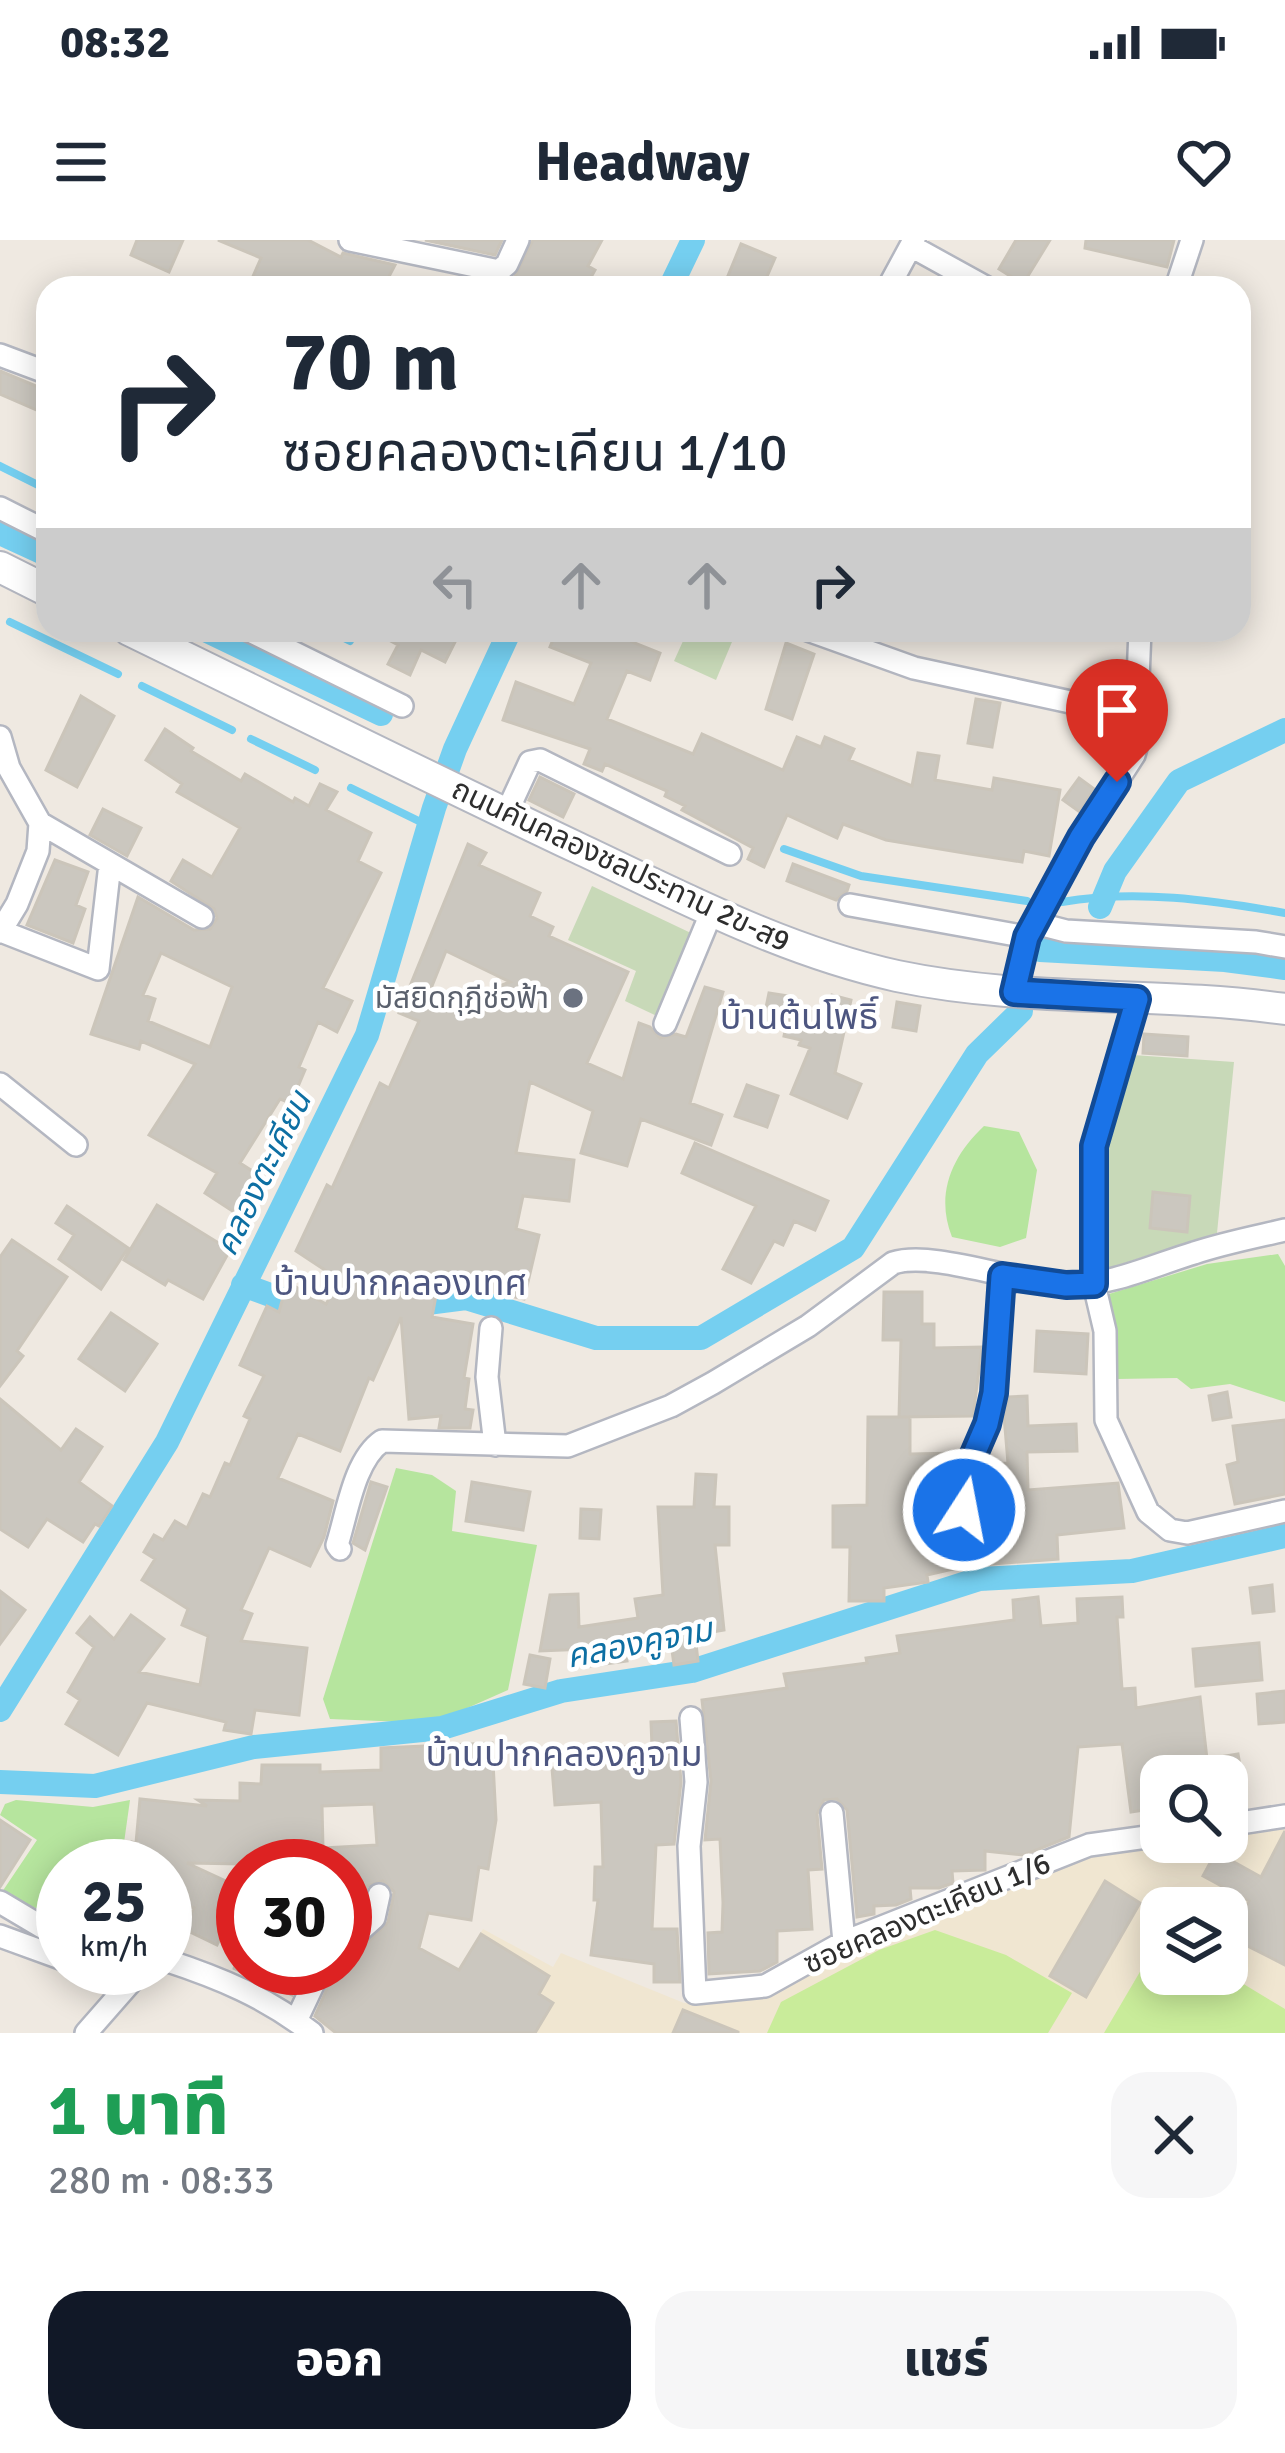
<!DOCTYPE html>
<html lang="th">
<head>
<meta charset="utf-8">
<style>
	:root { --surface:#fff; --page:#f6f6f7; --text:#1f2937; --muted:#747a83; --accent:#111827 }
	body { margin:0; font-family:Signika,"Noto Sans Thai",sans-serif; background:var(--page); color:var(--text); height:100vh; display:flex; flex-direction:column; font-size:45px; white-space:nowrap }
	* { box-sizing:border-box; margin:0 }
	p { font-size:39px; color:var(--muted) }
	.icon { flex:none; width:66px; height:66px; fill:none; stroke:currentColor; stroke-width:2; stroke-linecap:round; stroke-linejoin:round }
	.map { position:relative; height:1793px; overflow:hidden }
	.panel { display:flex; flex-direction:column; background:var(--surface); flex:1 }
	.panel>* { flex:none }
	.banner { position:absolute; left:36px; top:36px; width:1215px; height:366px; border-radius:36px; box-shadow:0 6px 30px #0003; background:#fff; color:var(--text); overflow:hidden }
	.buttons { position:absolute; left:1140px; top:1515px; display:grid; gap:24px }
	.buttons a { display:grid; place-items:center; width:108px; height:108px; border-radius:24px; background:var(--surface); box-shadow:0 6px 30px #0003; font-size:60px }
	.speed { position:absolute; left:36px; top:1599px; display:flex; gap:24px; font-size:60px; font-weight:700; text-align:center }
	.speed>* { display:grid; place-content:center; width:156px; height:156px; border-radius:50%; background:var(--surface); box-shadow:0 6px 30px #0003; line-height:1 }
	.speed small { font-size:30px; font-weight:400 }
	.speed .limit { border:18px solid #d22; background:#fff; color:#111 }
	.pin { position:absolute; display:grid; place-items:center; width:102px; height:102px; color:#fff; margin:-123px -51px; border-radius:50% 50% 50% 0; rotate:-45deg; box-shadow:0 0 12px #0007 }
	.pin .icon { rotate:45deg }
	.me { position:absolute; width:132px; margin:-66px; rotate:11deg; stroke-linejoin:round; filter:drop-shadow(0 0 9px #0008) }
	.turn { display:flex; align-items:center; gap:42px; height:252px; padding:0 48px; font-size:54px }
	.turn .icon { width:156px; height:156px; stroke-width:2.5 }
	.turn b { display:block; font-size:84px; line-height:102px }
	.lanes { display:flex; align-items:center; height:114px; padding:0 48px; background:#0003; justify-content:center; gap:60px; direction:ltr }
	.lanes .off { opacity:.35 }
	.round { display:grid; place-items:center; flex:none; width:126px; height:126px; border-radius:36px; background:var(--page) }
	.overview { display:flex; align-items:center; justify-content:space-between; height:204px; padding:0 48px }
	h1 { font-size:72px; font-weight:800; line-height:90px; color:#1e9e55 }
	.primary-button { display:flex; gap:24px; margin-top:auto; padding:24px 48px }
	.primary-button a { flex:1; height:138px; border-radius:36px; background:var(--accent); color:#fff; font-size:48px; font-weight:800; line-height:138px; text-align:center }
	.primary-button a+a { background:var(--page); color:var(--text) }
	.status { display:flex; justify-content:space-between; align-items:center; height:84px; padding:0 60px; background:var(--surface); direction:ltr }
	.status svg { height:33px; fill:currentColor }
	header { display:flex; justify-content:space-between; align-items:center; height:156px; padding:0 48px; background:var(--surface); font-size:54px; font-weight:800 }
	.map>svg:first-child { display:block }
</style>
</head>
<body>
<div class="status"><b>08:32</b><svg viewBox="0 0 49 12"><path d="M0 12V9h3v3zM5 12V6h3v6zM10 12V3h3v9zM15 12V0h3v12zM26 1h20v11H26zM47 4h2v5h-2z"/></svg></div>
<header><svg class="icon" aria-label="menu" viewBox="0 0 24 24"><path d="M4 6h16M4 12h16M4 18h16"/></svg>Headway<svg class="icon" aria-label="heart" viewBox="0 0 24 24"><path d="M12 20l-8-8c-3-5 5-10 8-4 3-6 11-1 8 4z"/></svg></header>
<div class="map">
<svg width="1285" height="1793" viewBox="0 0 1285 1793">
	<rect width="100%" height="100%" fill="#efe9e1"/>
	<path fill="#f0e6d1" fill-rule="evenodd" d="M 1285,1586 L 1285,1793 L 418,1793 L 483,1689 L 553,1727 L 561,1713 L 684,1763 L 774,1752 L 876,1698 L 1091,1617 L 1181,1602 L 1227,1602 L 1227,1595 ZM 1161,1668 L 1227,1668 L 1227,1734 L 1161,1734 Z"/>
	<path fill="#b6e59e" d="M 984,886 L 1019,892 L 1037,930 L 1026,998 L 1000,1007 L 952,997 C 935,954 952,916 984,886 Z
		M 1278,1014 L 1285,1026 L 1285,1162 L 1230,1144 L 1191,1149 L 1177,1138 L 1117,1139 L 1115,1089 L 1109,1054 L 1207,1024 Z
		M 396,1228 L 432,1235 L 456,1251 L 452,1291 L 537,1305 L 508,1450 L 447,1477 L 405,1482 L 330,1479 L 323,1459 Z
		M 16,1560 L 93,1567 L 130,1560 L 121,1624 L 128,1626 L 63,1626 L 63,1681 L 2,1652 L 37,1600 L 0,1575 L 5,1564 Z"/>
	<path fill="#c8d9b8" d="M 688,390 L 737,390 L 716,440 L 674,421 Z
		M 592,646 L 693,694 L 659,777 L 625,761 L 636,731 L 568,700 Z
		M 1133,815 L 1234,822 L 1217,993 L 1106,1029 L 1105,915 Z"/>
	<path fill="#c9ec9a" d="M 935,1690 L 1006,1715 L 1072,1753 L 1048,1793 L 767,1793 L 781,1762 L 879,1710 Z
		M 1161,1696 L 1161,1734 L 1227,1734 L 1285,1769 L 1285,1793 L 1104,1793 Z"/>
	<g fill="none" stroke-linecap="round" stroke-linejoin="round">
		<path stroke="#75cff0" stroke-width="8" d="M 0,226 L 48,250
			M 10,382 L 118,434
			M 328,390 L 350,401
			M 142,446 L 232,490
			M 251,499 L 315,530
			M 351,548 L 429,586
			M 784,609 L 861,636 L 1027,661
			M 1062,662 C 1135,649 1212,660 1285,673"/>
		<path stroke="#75cff0" stroke-width="24" d="M 670,48 L 693,0
			M 0,293 L 48,315
			M 205,390 L 381,474
			M 1100,667 L 1115,631 L 1179,541 L 1285,490
			M 1040,710 L 1225,720 L 1285,728
			M 243,1045 L 292,1063 L 309,1065
			M 404,1066 L 466,1058 L 596,1098 L 701,1098 L 853,1008 L 977,814 L 1021,771
			M 0,1470 L 167,1202 L 367,795 L 434,568 L 455,509 L 510,390
			M 0,1542 L 95,1546 L 254,1507 L 442,1488 L 561,1451 L 692,1431 L 979,1339 L 1132,1331 L 1285,1296"/>
	</g>
	<path fill="#cbc7bf" stroke="#cbc5ba" stroke-width="3" fill-rule="evenodd" d="M 137,0 L 183,0 L 169,32 L 131,15 Z
		M 218,0 L 308,0 L 341,17 L 343,13 L 395,25 L 383,48 L 365,48 L 352,41 L 349,48 L 268,48 L 251,41 L 261,18 Z
		M 425,0 L 502,0 L 495,15 Z
		M 533,0 L 602,0 L 588,26 L 595,30 L 585,48 L 509,48 Z
		M 1016,0 L 1050,0 L 1023,44 L 999,29 Z
		M 1086,0 L 1174,0 L 1167,27 L 1085,8 Z
		M 741,4 L 775,18 L 762,48 L 723,48 Z
		M 0,131 L 48,151 L 48,175 L 0,154 Z
		M 370,390 L 461,390 L 445,422 L 421,410 L 410,435 L 388,424 L 398,405 Z
		M 557,390 L 638,390 L 632,402 L 660,413 L 650,440 L 627,431 L 607,479 L 693,514 L 702,494 L 783,530 L 797,497 L 821,507 L 825,497 L 854,509 L 849,520 L 912,546 L 918,513 L 939,516 L 935,540 L 992,550 L 994,538 L 1060,550 L 1049,616 L 1024,611 L 1022,622 L 970,614 L 886,600 L 843,584 L 837,598 L 787,575 L 764,627 L 748,619 L 753,608 L 682,570 L 685,566 L 665,556 L 667,551 L 605,524 L 602,531 L 584,524 L 590,509 L 503,480 L 516,442 L 574,464 L 591,423 L 550,407 Z
		M 786,403 L 814,414 L 792,479 L 766,469 Z
		M 81,456 L 114,476 L 77,547 L 46,530 Z
		M 976,459 L 1000,463 L 992,507 L 968,503 Z
		M 165,489 L 193,508 L 191,511 L 241,541 L 245,534 L 293,562 L 295,558 L 309,566 L 320,544 L 337,552 L 326,570 L 371,593 L 358,621 L 381,633 L 323,748 L 352,761 L 337,792 L 318,782 L 299,827 L 305,830 L 291,863 L 280,859 L 240,923 L 260,936 L 234,972 L 205,953 L 217,933 L 149,895 L 195,824 L 141,801 L 139,809 L 91,794 L 138,657 L 194,690 L 210,689 L 217,678 L 214,669 L 171,641 L 183,620 L 212,637 L 240,588 L 177,552 L 182,544 L 146,520 ZM 161,713 L 232,747 L 210,807 L 148,781 L 155,759 L 143,755 Z
		M 540,537 L 574,554 L 563,577 L 529,560 Z
		M 1079,538 L 1094,549 L 1080,572 L 1063,560 Z
		M 103,569 L 141,588 L 127,616 L 90,595 Z
		M 468,604 L 486,613 L 479,625 L 540,653 L 530,676 L 553,687 L 549,696 L 628,732 L 587,823 L 623,839 L 639,783 L 650,787 L 660,798 L 676,794 L 686,797 L 705,747 L 723,752 L 690,863 L 722,875 L 711,905 L 641,879 L 627,926 L 581,913 L 593,871 L 530,842 L 516,913 L 574,920 L 569,961 L 523,956 L 516,989 L 539,995 L 524,1059 L 439,1040 L 432,1077 L 473,1084 L 464,1138 L 469,1139 L 465,1169 L 473,1170 L 470,1188 L 439,1188 L 441,1176 L 409,1179 L 401,1077 L 373,1140 L 369,1138 L 340,1211 L 298,1194 L 278,1238 L 333,1261 L 324,1297 L 310,1326 L 269,1308 L 241,1370 L 252,1374 L 241,1401 L 307,1408 L 299,1475 L 255,1470 L 251,1494 L 224,1490 L 226,1482 L 147,1463 L 118,1515 L 66,1484 L 80,1460 L 68,1452 L 94,1407 L 77,1393 L 90,1377 L 114,1399 L 131,1375 L 164,1399 L 139,1432 L 200,1445 L 208,1396 L 182,1385 L 188,1369 L 142,1340 L 155,1319 L 144,1312 L 154,1295 L 163,1300 L 175,1281 L 187,1288 L 203,1254 L 210,1257 L 225,1223 L 230,1225 L 250,1179 L 244,1176 L 264,1136 L 240,1125 L 267,1066 L 279,1072 L 287,1042 L 326,1064 L 340,1040 L 296,1011 L 327,945 L 332,948 L 380,843 L 389,848 L 419,781 L 399,773 ZM 446,711 L 510,742 L 456,763 L 430,751 Z
		M 55,620 L 88,632 L 76,665 L 85,669 L 73,703 L 27,685 Z
		M 793,624 L 849,645 L 847,651 L 836,660 L 787,641 Z
		M 769,753 L 788,756 L 786,765 L 827,775 L 832,755 L 851,760 L 835,833 L 861,844 L 847,878 L 791,854 L 810,808 L 799,805 L 801,800 L 784,796 L 786,786 L 763,782 Z
		M 897,762 L 920,766 L 916,791 L 893,787 Z
		M 1144,794 L 1188,797 L 1187,816 L 1143,813 Z
		M 747,845 L 778,856 L 767,887 L 735,876 Z
		M 695,903 L 828,961 L 815,990 L 794,981 L 783,1005 L 774,1001 L 751,1043 L 723,1029 L 756,966 L 682,933 Z
		M 1153,952 L 1190,956 L 1187,992 L 1150,988 Z
		M 157,965 L 230,1010 L 203,1059 L 168,1040 L 165,1045 L 124,1020 Z
		M 67,966 L 128,1008 L 101,1049 L 59,1019 L 74,995 L 56,983 Z
		M 12,1000 L 67,1037 L 17,1111 L 23,1116 L 0,1146 L 0,1017 Z
		M 884,1052 L 922,1052 L 922,1084 L 934,1084 L 934,1108 L 982,1107 L 973,1176 L 899,1177 L 901,1100 L 883,1100 Z
		M 111,1073 L 157,1104 L 125,1151 L 79,1119 Z
		M 1037,1091 L 1088,1094 L 1086,1134 L 1035,1131 Z
		M 1227,1152 L 1231,1177 L 1213,1180 L 1209,1156 Z
		M 1027,1156 L 1028,1186 L 1076,1184 L 1077,1211 L 1027,1212 L 1028,1250 L 1118,1243 L 1124,1288 L 1057,1295 L 1058,1319 L 966,1326 L 927,1335 L 928,1342 L 884,1348 L 884,1361 L 849,1361 L 850,1307 L 833,1307 L 833,1266 L 867,1265 L 868,1177 L 910,1177 L 910,1214 L 958,1213 L 949,1271 L 954,1282 L 964,1286 L 975,1281 L 979,1274 L 986,1224 L 1008,1223 L 1004,1176 L 1009,1157 Z
		M 0,1159 L 61,1210 L 76,1189 L 102,1207 L 79,1242 L 112,1266 L 99,1286 L 95,1284 L 83,1302 L 47,1279 L 28,1307 L 0,1289 Z
		M 1285,1180 L 1285,1254 L 1235,1264 L 1227,1225 L 1238,1222 L 1233,1186 Z
		M 696,1234 L 716,1235 L 714,1267 L 729,1267 L 729,1305 L 715,1305 L 724,1390 L 695,1395 L 698,1421 L 674,1425 L 671,1403 L 625,1410 L 627,1421 L 590,1426 L 588,1409 L 540,1411 L 550,1355 L 578,1354 L 579,1387 L 638,1378 L 635,1359 L 663,1355 L 658,1267 L 694,1267 Z
		M 371,1242 L 387,1247 L 365,1310 L 353,1303 Z
		M 472,1242 L 530,1252 L 523,1290 L 466,1281 Z
		M 581,1269 L 601,1270 L 599,1299 L 580,1298 Z
		M 1272,1345 L 1274,1371 L 1253,1373 L 1250,1348 Z
		M 0,1351 L 25,1370 L 0,1404 Z
		M 1038,1357 L 1041,1386 L 1078,1383 L 1077,1359 L 1122,1357 L 1123,1377 L 1117,1377 L 1122,1449 L 1135,1448 L 1136,1468 L 1200,1457 L 1207,1519 L 1238,1514 L 1242,1536 L 1153,1536 L 1157,1568 L 1131,1572 L 1122,1504 L 1078,1507 L 1069,1597 L 1024,1615 L 985,1611 L 985,1630 L 952,1631 L 953,1643 L 939,1648 L 910,1648 L 911,1659 L 896,1665 L 874,1666 L 874,1674 L 857,1677 L 847,1570 L 837,1559 L 824,1560 L 817,1574 L 822,1629 L 808,1630 L 812,1689 L 777,1691 L 777,1722 L 760,1731 L 709,1734 L 708,1693 L 722,1692 L 723,1663 L 720,1599 L 705,1600 L 711,1541 L 702,1460 L 787,1448 L 784,1434 L 867,1423 L 866,1418 L 900,1413 L 897,1396 L 1014,1380 L 1013,1360 Z
		M 1259,1403 L 1262,1440 L 1196,1446 L 1193,1409 Z
		M 530,1415 L 550,1419 L 545,1448 L 524,1444 Z
		M 1285,1451 L 1285,1482 L 1259,1484 L 1257,1454 Z
		M 676,1481 L 681,1542 L 674,1604 L 656,1605 L 652,1689 L 677,1689 L 680,1742 L 654,1742 L 654,1724 L 591,1715 L 598,1660 L 594,1660 L 595,1627 L 603,1627 L 601,1562 L 555,1565 L 552,1528 L 610,1524 L 609,1507 L 652,1507 L 651,1482 Z
		M 492,1503 L 496,1580 L 488,1629 L 479,1627 L 471,1680 L 428,1673 L 419,1708 L 459,1730 L 481,1694 L 549,1736 L 539,1754 L 553,1763 L 535,1793 L 336,1793 L 315,1776 L 336,1728 L 345,1728 L 345,1719 L 355,1715 L 388,1682 L 394,1652 L 383,1641 L 367,1646 L 360,1670 L 345,1684 L 345,1626 L 187,1623 L 243,1649 L 217,1705 L 184,1689 L 194,1668 L 165,1664 L 165,1626 L 129,1622 L 132,1602 L 136,1603 L 140,1559 L 207,1566 L 198,1560 L 240,1561 L 240,1543 L 261,1544 L 262,1525 L 320,1525 L 320,1532 L 381,1530 L 381,1508 ZM 374,1564 L 377,1605 L 323,1608 L 322,1566 Z
		M 0,1580 L 30,1600 L 0,1647 Z
		M 1285,1591 L 1285,1725 L 1230,1697 L 1249,1661 L 1203,1636 L 1216,1612 L 1261,1637 Z
		M 1105,1641 L 1140,1663 L 1086,1757 L 1050,1736 Z
		M 233,1728 L 304,1728 L 292,1755 Z
		M 683,1770 L 738,1792 L 738,1793 L 673,1793 Z"/>
	<g fill="none" stroke-linecap="round" stroke-linejoin="round">
		<g stroke="#b4b7c1" stroke-width="26">
			<path id="street" d="M 350,0 L 499,31 L 507,24 L 518,0
				M 911,6 L 987,48
				M 888,48 L 914,0
				M 1176,48 L 1192,0
				M 0,115 L 48,133
				M 0,268 L 48,292
				M 248,390 L 402,466
				M 808,390 L 914,428 L 1144,478
				M 0,497 L 9,528 L 40,583 L 38,611 L 17,664 L 0,692
				M 506,574 L 530,522 L 540,520 L 730,614
				M 40,583 L 202,677
				M 850,665 L 1027,697
				M 1035,683 L 1066,691 L 1256,702 L 1285,707
				M 1,691 L 98,729 L 110,624
				M 1014,752 L 1027,697 L 1081,597 L 1134,515 L 1144,478 L 1138,439 L 1140,390
				M 1137,759 L 1094,906 L 1094,1044 L 1105,1091 L 1106,1180 L 1148,1272 L 1170,1290 L 1187,1293 L 1285,1271
				M 665,784 L 712,671
				M 0,844 L 76,905
				M 491,1088 L 487,1137 L 495,1205
				M 964,1271 L 968,1228 L 987,1184 L 994,1153 L 1002,1036
				M 340,1309 L 337,1305 C 347,1274 354,1220 382,1201 L 568,1206 L 671,1166 L 713,1143 L 808,1086 L 893,1023 C 934,1010 1019,1044 1068,1045 C 1110,1046 1154,1025 1194,1013 C 1224,1003 1255,997 1285,990
				M 691,1478 L 696,1542 L 689,1606 L 695,1753 L 765,1746 L 844,1702 L 1089,1605 L 1161,1595
				M 832,1573 L 844,1702
				M 1227,1585 L 1285,1576
				M 0,1662 L 42,1687 L 63,1692
				M 0,1696 L 63,1719
				M 345,1704 L 374,1678 L 379,1655
				M 165,1720 C 220,1738 266,1757 312,1793
				M 296,1781 L 321,1728
				M 86,1793 L 143,1728"/>
		</g>
		<g stroke="#b4b7c1" stroke-width="34">
			<path id="secondary" d="M 0,327 L 48,351
				M 129,390 C 279,463 428,537 578,608 C 682,657 784,711 897,736 C 1025,763 1156,751 1285,769"/>
		</g>
		<use href="#street" stroke="#fff" stroke-width="21"/>
		<use href="#secondary" stroke="#fff" stroke-width="30"/>
	</g>
	<g fill="none" stroke-linecap="round" stroke-linejoin="round">
		<g stroke="#114b97" stroke-width="30">
			<path id="route" d="M 964,1270 L 968,1228 L 987,1184 L 994,1153 L 1002,1036 L 1066,1045 L 1094,1044 L 1094,906 L 1137,759 L 1014,752 L 1027,697 L 1081,597 L 1117,542"/>
		</g>
		<use href="#route" stroke="#1a73e8" stroke-width="21"/>
	</g>
	<circle fill="#6b7280" stroke="#fff" stroke-width="4.5" cx="573" cy="758" r="12"/>
	<g text-anchor="middle" stroke-width="9" stroke-linejoin="round" paint-order="stroke">
		<g font-size="30" fill="#2e2e2e" stroke="#fff">
			<text transform="translate(621 625) rotate(25)" y="10">ถนนคันคลองชลประทาน 2ข-ส9</text>
			<text transform="translate(927 1673) rotate(-23)" y="10">ซอยคลองตะเคียน 1/6</text>
		</g>
		<g font-size="30" fill="#5b616d" stroke="#fff" text-anchor="end">
			<text x="549" y="768">มัสยิดกุฎีช่อฟ้า</text>
		</g>
		<g font-size="33" font-style="italic" fill="#0d6fa3" stroke="#fff">
			<text transform="translate(262 933) rotate(-64)" y="12">คลองตะเคียน</text>
			<text transform="translate(639 1402) rotate(-11)" y="12">คลองคูจาม</text>
		</g>
		<g font-size="36" fill="#4d5680" stroke="#fff">
			<text x="799" y="789">บ้านต้นโพธิ์</text>
			<text x="400" y="1055">บ้านปากคลองเทศ</text>
			<text x="564" y="1526">บ้านปากคลองคูจาม</text>
		</g>
	</g>
</svg>
<div class="buttons">
<a><svg class="icon" aria-label="search" viewBox="0 0 24 24"><circle cx="10" cy="10" r="6"/><path d="M15 15l6 6"/></svg></a>
<a><svg class="icon" aria-label="layers" viewBox="0 0 24 24"><path d="M12 4l9 5-9 5-9-5zM3 14l9 5 9-5"/></svg></a>
</div>
<div class="speed"><div>25<small>km/h</small></div><div class="limit">30</div></div>
<div class="pin" style="left:1117px;top:542px;background:#d93025"><svg class="icon" aria-label="arrive" viewBox="0 0 24 24"><path d="M6 21V4h12l-3 4 3 4H6"/></svg></div>
<svg class="me" style="left:964px;top:1270px" viewBox="-20 -20 40 40"><circle r="17" fill="#1a73e8" stroke="#fff" stroke-width="3"/><path d="M0-11L8 9 0 5-8 9z" fill="#fff"/></svg>
<div class="banner">
<div class="turn"><svg class="icon" aria-label="right" viewBox="0 0 24 24"><path d="M7 20v-9h11M14 6l5 5-5 5"/></svg><div><b>70 m</b>ซอยคลองตะเคียน 1/10</div></div>
<div class="lanes"><svg class="icon off" aria-label="left" viewBox="0 0 24 24"><path d="M17 20v-9H6M10 6l-5 5 5 5"/></svg><svg class="icon off" aria-label="ahead" viewBox="0 0 24 24"><path d="M12 20V5M6 11l6-6 6 6"/></svg><svg class="icon off" aria-label="ahead" viewBox="0 0 24 24"><path d="M12 20V5M6 11l6-6 6 6"/></svg><svg class="icon" aria-label="right" viewBox="0 0 24 24"><path d="M7 20v-9h11M14 6l5 5-5 5"/></svg></div>
</div>
</div>
<section class="panel">
<div class="overview"><div><h1>1 นาที</h1><p>280 m · 08:33</p></div><a class="round"><svg class="icon" aria-label="close" viewBox="0 0 24 24"><path d="M6 6l12 12M18 6L6 18"/></svg></a></div>
<div class="primary-button"><a>ออก</a><a>แชร์</a></div>
</section>
</body>
</html>
